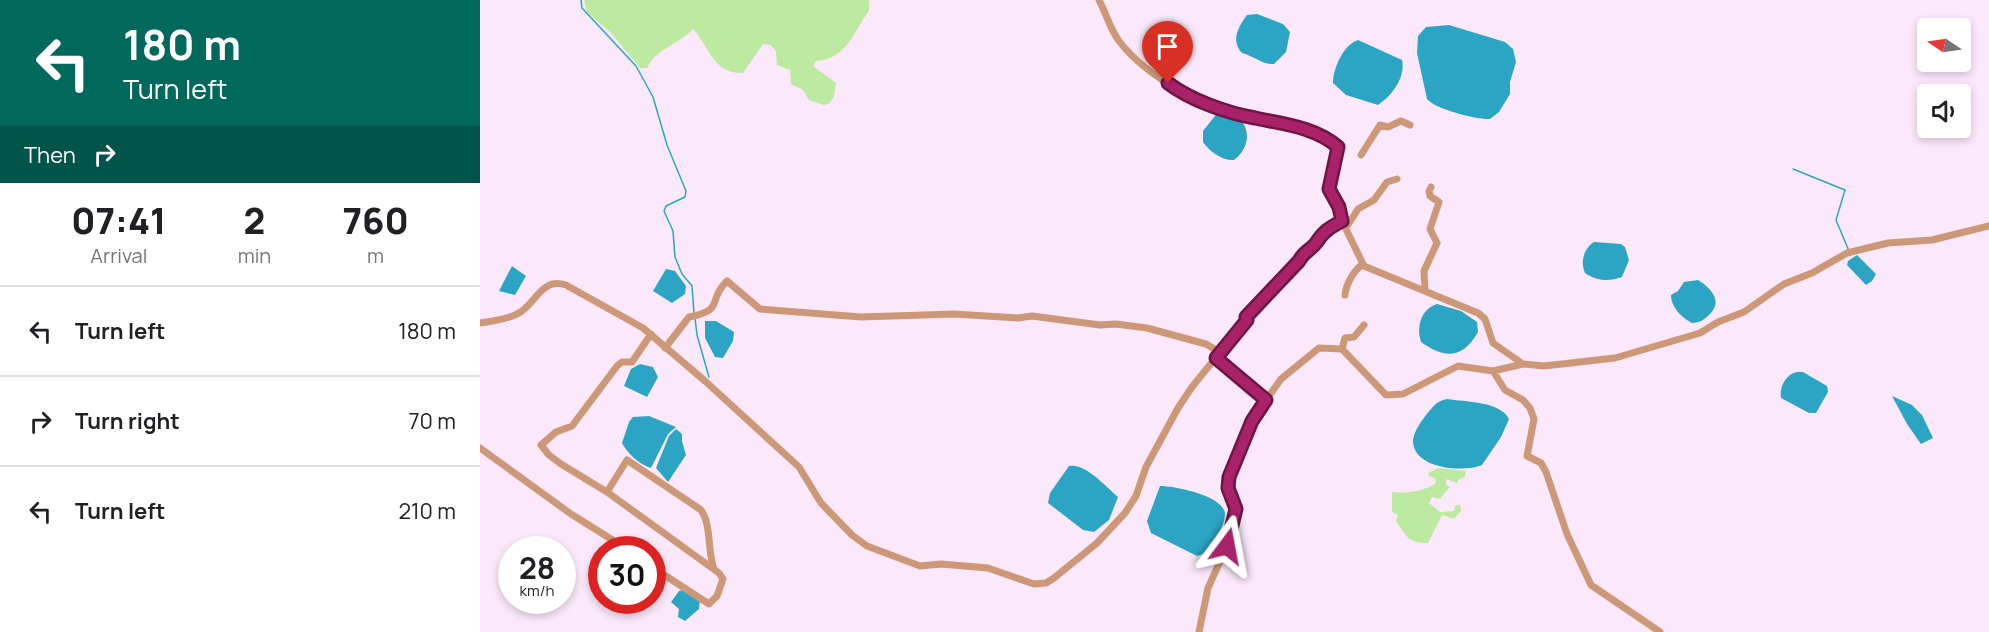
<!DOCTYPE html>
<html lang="en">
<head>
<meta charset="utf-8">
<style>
	:root { --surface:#fff; --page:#f2f2f2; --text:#202124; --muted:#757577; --line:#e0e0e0 }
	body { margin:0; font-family:Manrope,sans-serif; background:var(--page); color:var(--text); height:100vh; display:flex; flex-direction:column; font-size:22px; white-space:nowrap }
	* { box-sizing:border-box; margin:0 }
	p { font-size:20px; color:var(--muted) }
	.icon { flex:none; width:33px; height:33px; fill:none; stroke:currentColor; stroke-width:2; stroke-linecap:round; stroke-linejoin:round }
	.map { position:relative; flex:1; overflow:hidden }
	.panel { display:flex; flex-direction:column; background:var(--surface); width:480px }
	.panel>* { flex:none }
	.banner { background:#00695c; color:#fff; overflow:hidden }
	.needle { width:39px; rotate:283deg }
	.tools { position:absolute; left:1437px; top:18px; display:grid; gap:12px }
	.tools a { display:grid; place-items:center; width:54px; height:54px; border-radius:6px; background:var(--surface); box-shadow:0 3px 9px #0003; font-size:30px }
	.speed { position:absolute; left:18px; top:536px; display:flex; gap:12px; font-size:30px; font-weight:700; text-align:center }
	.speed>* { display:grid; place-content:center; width:78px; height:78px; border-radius:50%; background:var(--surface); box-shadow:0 3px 9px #0003; line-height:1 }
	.speed small { font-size:15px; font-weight:400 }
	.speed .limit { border:9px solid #d22; background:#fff; color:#111 }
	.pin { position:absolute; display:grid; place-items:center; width:51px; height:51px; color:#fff; margin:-62px -26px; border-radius:50% 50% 50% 0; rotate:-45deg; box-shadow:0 0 6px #0007 }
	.pin .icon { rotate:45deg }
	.me { position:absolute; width:66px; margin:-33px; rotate:13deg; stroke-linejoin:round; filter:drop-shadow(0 0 4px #0008) }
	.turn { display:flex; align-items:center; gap:21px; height:126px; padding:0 24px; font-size:27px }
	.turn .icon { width:78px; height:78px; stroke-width:2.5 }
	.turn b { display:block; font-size:42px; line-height:51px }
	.then { display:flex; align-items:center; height:57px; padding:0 24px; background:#0003; gap:12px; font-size:22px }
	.eta { display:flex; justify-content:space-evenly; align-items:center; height:102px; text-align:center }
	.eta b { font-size:36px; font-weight:800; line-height:42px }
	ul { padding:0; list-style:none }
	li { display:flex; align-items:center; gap:18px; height:90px; padding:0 24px; border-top:2px solid var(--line) }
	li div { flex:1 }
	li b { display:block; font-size:22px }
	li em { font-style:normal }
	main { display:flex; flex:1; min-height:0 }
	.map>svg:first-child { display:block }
</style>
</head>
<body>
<main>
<section class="panel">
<div class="banner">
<div class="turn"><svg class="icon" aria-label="left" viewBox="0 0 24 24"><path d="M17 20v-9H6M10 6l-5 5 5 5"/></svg><div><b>180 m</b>Turn left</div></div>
<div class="then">Then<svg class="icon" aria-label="right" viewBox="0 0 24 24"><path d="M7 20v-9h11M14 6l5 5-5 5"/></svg></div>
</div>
<div class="eta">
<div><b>07:41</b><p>Arrival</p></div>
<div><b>2</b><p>min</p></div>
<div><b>760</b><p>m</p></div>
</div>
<ul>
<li><svg class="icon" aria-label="left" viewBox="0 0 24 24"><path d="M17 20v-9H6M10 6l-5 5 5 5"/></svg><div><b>Turn left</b></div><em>180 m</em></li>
<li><svg class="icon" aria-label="right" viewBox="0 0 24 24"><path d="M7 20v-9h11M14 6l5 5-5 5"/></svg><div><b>Turn right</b></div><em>70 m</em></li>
<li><svg class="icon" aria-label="left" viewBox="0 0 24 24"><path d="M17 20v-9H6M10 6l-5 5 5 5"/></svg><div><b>Turn left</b></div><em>210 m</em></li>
</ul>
</section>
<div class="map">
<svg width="1509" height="632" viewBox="0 0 1509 632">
	<rect width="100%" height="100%" fill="#fbe8fa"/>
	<path fill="#bceaa0" d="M 104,0 L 389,0 L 389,11 C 374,31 366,60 336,61 L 333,66 L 356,83 L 354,96 L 350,103 L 344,105 L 329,100 L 323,90 L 311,84 L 310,70 L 297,65 L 296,51 L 291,45 L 283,44 L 263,73 C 232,74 229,45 213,29 C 198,45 177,48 167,68 L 160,68 L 131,33 L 107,12 Z
		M 958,468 L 986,471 L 985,477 L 979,479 L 977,483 L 966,479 L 966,484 L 970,487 L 960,499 L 952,497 L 949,503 L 960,512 L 974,511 L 976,505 L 980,505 L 981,511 L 974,519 L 962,515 L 948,543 C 927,543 927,536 916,521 L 918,515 L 912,512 L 912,492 C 926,494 945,491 956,483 L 955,478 L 949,476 L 948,473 Z"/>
	<path fill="#2ca5c4" d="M 777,14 L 803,24 L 810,32 L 806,52 L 794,64 C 783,65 774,56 762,53 C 750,40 759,26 767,15 Z
		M 969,25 L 1025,42 L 1033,49 L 1036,62 L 1030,82 L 1030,94 L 1019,112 L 1010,119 C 997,120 955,109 947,99 L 937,53 L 938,36 L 946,27 Z
		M 878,40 L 922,60 C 926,77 912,96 898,105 L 866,95 L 853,83 C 853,68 864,44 878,40 Z
		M 738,112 C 768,110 777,143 754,160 C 742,161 729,151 723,142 L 723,131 Z
		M 1114,242 L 1141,244 L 1145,247 L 1149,260 L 1142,277 C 1129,282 1116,281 1105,273 C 1100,262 1104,248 1114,242 Z
		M 1377,255 L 1396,274 L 1392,281 L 1386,285 L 1367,265 L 1368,261 Z
		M 32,266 L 46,276 L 35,295 L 19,291 Z
		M 186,269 L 195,271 L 206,286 L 205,294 L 192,303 L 173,291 Z
		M 1218,280 C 1231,288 1243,301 1230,314 C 1225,319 1220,323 1212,323 C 1202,318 1191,307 1191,295 L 1198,291 L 1204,282 Z
		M 957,304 L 981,311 L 997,322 L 998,332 C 983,358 966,360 941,342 C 936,327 941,309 957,304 Z
		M 225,321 L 236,321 L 254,332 L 253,341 L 243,358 L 235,357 L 225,338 Z
		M 160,364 L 173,367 L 178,377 L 167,397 L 144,386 L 151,369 Z
		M 1317,372 L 1323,372 L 1347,386 L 1348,392 L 1336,413 L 1329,413 L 1301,398 C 1299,387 1306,374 1317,372 Z
		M 1412,396 L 1432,405 L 1442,415 L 1453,438 L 1441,444 L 1427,424 Z
		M 967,399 C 985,402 1020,401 1029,419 L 1021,437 L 1002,465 C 983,473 932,469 933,440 C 934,431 941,422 946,415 C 953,407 956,401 967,399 Z
		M 169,416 L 196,427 L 188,434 L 171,468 C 160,465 147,453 142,443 L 149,422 L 153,417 Z
		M 196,429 L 202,434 L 202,441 L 206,455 L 188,482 L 176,468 L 189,436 Z
		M 589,466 C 606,463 626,487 638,497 L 629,520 L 614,532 L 603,530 L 568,503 L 570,493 Z
		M 680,486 C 695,486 746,496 745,515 C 744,529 732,541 727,553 L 717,556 L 671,533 L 667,521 Z
		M 203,590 L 220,599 L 219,609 L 205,621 L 198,617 L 199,609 L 191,602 L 199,591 Z"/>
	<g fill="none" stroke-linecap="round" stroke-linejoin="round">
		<path stroke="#2ca5c4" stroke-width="1.5" d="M 101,0 L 102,8 L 156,66 L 173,97 L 187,145 L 206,191 L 205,197 L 186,206 L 184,211 L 193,231 L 195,257 L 202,274 L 212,286 L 214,313
			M 1313,169 L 1365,190 L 1356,220 L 1369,251
			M 215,318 L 217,335 L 229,377"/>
		<path stroke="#cc9878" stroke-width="7" d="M 619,0 C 626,13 630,29 639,41 C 669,80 729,110 777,119 C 787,121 798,121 809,123 C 821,126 848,139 858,147 L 849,189 L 859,206 L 862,221 L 884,266 L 998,313 L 1005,319 L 1013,343 L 1043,364
			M 881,155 L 900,125 L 908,127 L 921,121 L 930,125
			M 866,228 L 878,209 L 894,200 L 907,182 L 917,179
			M 945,290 L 944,271 L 957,243 L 950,229 L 959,202 L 950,196 L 949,191 L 951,187
			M 865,295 C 866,284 874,270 883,264
			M 0,323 C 12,321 26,320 37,314 C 56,305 60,277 86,285 L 163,328 L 225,381 L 319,467 L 341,503 L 372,535 L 387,546 L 440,566 L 461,564 L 508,568 L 554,584 L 566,583 L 574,578 L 617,543 L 645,513 L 656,496 L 666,467 L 698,408 L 712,387 L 767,319 L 766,317 L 819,261 C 824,251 831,250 836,243 C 844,230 848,229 862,221
			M 171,334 L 152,362 L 142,362 L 137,366 L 92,426 L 76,432 L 61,445 L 69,455 L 81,464 L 127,492 L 239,573 L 243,579 L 237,596 L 229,604 L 172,567
			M 185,348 L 209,317 C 247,309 226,301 247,281 L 280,309 L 381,317 L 474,314 L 538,318 L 552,316 L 620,325 L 636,324 L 667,328 L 726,344 L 741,353
			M 862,349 L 865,338 L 874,337 L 884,325
			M 1013,371 L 1025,390 L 1043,400 L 1050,408 L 1054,419 L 1047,456 L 1061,463 L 1066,472 L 1087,534 L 1111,585 L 1180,632
			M 786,400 L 801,379 L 839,348 L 862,349 L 906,395 L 923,394 L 978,366 L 1013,371 L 1043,364 L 1064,366 L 1135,358 L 1220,333 L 1238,322 L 1264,312 L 1304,284 L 1332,273 L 1367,253 L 1408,243 L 1452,240 L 1509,226
			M 0,448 L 91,514 L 147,549
			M 127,492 L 147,460 L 221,510 C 232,526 227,551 234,569
			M 719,632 L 728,588 L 747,546 L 756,509 L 748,488 L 749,477 L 772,421 L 786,400 L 736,358"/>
	</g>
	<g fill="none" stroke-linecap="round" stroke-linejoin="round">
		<g stroke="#6d1544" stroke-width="15">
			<path id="route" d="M 688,83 C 710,100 747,113 775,118 C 803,124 835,127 858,147 L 849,189 L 859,207 L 862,221 C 849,228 844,231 836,243 C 831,250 824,251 819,261 L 766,317 L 767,320 L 736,358 L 786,400 L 772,421 L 749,477 L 748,488 L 756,509 L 747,546"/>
		</g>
		<use href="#route" stroke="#a82169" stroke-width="10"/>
	</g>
</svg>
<div class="tools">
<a><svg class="needle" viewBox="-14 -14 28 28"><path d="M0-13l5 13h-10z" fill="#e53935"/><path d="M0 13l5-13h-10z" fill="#757577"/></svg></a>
<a><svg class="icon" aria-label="sound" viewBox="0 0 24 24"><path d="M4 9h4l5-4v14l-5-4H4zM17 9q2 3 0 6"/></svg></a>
</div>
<div class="speed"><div>28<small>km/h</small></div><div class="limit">30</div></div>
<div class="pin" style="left:688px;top:83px;background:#d93025"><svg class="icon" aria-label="arrive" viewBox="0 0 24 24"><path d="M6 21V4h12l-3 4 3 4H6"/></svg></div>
<svg class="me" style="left:747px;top:546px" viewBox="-20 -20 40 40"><path d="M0-17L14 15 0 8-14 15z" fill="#a82169" stroke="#fff" stroke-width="4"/></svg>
</div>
</main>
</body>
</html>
